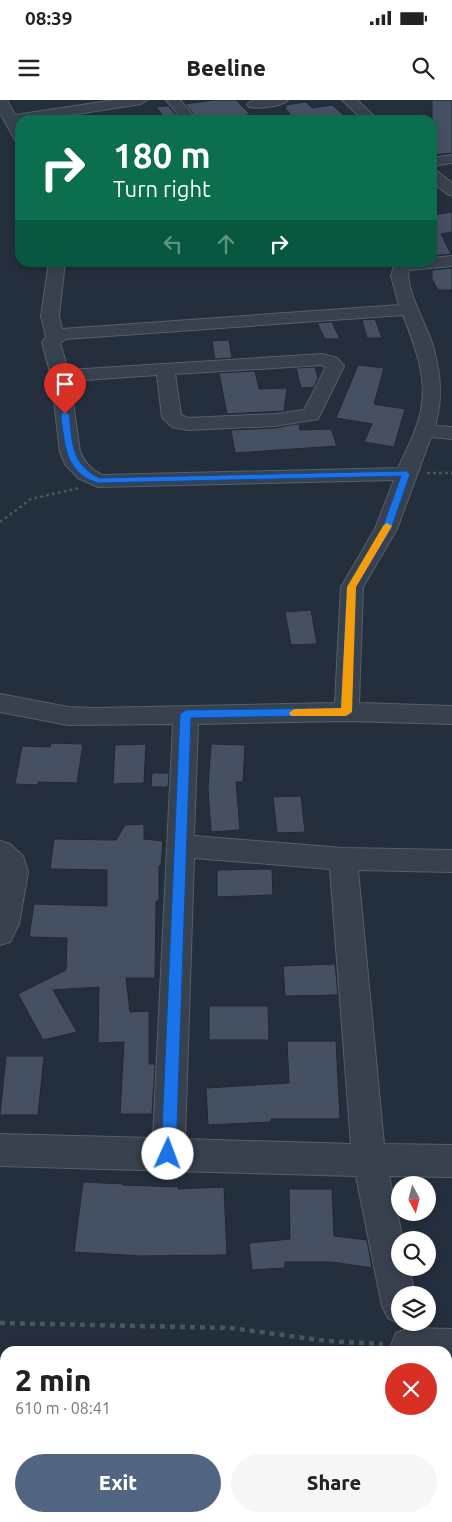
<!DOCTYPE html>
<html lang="en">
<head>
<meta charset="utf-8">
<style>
	:root { --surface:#fff; --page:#f6f6f6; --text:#222; --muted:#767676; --accent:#516482 }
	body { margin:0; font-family:Ubuntu,sans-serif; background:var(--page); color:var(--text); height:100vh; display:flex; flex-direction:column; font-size:19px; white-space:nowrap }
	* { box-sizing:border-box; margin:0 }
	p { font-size:16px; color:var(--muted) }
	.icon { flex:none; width:28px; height:28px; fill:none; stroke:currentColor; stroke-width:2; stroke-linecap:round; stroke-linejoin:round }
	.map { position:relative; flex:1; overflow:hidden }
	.drawer { position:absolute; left:0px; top:1246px; width:452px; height:176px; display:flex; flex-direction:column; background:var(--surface); border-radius:15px 15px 0 0; box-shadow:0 2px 8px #0003 }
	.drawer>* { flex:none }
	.hud { position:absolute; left:15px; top:15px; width:422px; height:152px; border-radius:15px; box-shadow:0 2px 8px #0003; background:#0b6e4f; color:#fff; overflow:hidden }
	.needle { width:32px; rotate:173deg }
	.fabs { position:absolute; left:391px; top:1076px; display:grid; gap:10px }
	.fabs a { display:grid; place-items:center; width:45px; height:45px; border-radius:50%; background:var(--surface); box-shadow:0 2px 8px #0003; font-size:25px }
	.pin { position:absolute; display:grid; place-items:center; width:42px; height:42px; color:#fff; margin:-51px -21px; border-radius:50% 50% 50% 0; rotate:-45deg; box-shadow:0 0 5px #0007 }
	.pin .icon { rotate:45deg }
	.me { position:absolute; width:55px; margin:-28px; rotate:2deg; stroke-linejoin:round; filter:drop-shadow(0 0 4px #0008) }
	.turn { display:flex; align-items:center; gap:18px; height:105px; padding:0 15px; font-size:22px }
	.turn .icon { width:65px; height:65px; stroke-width:2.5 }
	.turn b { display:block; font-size:35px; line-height:42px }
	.lanes { display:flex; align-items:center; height:48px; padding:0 15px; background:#0003; justify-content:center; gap:25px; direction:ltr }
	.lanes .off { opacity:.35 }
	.round { display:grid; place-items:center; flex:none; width:52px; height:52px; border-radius:26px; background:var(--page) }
	.summary { display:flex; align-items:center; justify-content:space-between; height:85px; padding:0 15px }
	h1 { font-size:30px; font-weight:800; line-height:38px }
	.action { display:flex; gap:10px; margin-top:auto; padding:10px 15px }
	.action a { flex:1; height:58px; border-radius:30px; background:var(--accent); color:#fff; font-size:20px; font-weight:800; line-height:58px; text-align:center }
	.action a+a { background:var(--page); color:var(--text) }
	.status { display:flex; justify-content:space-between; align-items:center; height:35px; padding:0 25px; background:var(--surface); direction:ltr }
	.status svg { height:14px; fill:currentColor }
	header { display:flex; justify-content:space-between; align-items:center; height:65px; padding:0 15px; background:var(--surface); font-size:22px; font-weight:800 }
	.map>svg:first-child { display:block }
</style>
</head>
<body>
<div class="status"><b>08:39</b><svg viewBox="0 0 49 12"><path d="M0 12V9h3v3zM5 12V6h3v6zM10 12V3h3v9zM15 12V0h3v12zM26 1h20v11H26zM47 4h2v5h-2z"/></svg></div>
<header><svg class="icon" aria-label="menu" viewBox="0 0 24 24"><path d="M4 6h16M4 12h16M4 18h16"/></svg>Beeline<svg class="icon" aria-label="search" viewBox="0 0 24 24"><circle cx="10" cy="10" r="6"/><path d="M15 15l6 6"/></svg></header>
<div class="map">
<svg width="452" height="1422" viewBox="0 0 452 1422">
	<rect width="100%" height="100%" fill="#242f3e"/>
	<path fill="#455162" stroke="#1f2835" d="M 214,0 L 236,0 L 250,14 L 228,20 L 218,16 L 198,19 L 185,4 Z
		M 432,0 L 452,0 L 452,53 L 432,55 Z
		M 306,2 L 312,8 L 332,5 L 350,20 L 290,20 L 290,14 L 284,7 L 287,7 L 285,5 Z
		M 168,6 L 181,20 L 166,20 L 156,7 Z
		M 452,112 L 452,132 L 441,134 L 451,154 L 432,156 L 432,115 Z
		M 452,168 L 452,190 L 438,190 L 432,179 L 432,170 Z
		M 375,219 L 382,238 L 367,238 L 362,220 Z
		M 332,222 L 340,239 L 325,239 L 317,223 Z
		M 229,240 L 232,258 L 215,259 L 212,241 Z
		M 358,265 L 384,268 L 374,304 L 405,309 L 394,347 L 364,342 L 372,324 L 336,318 Z
		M 315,267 L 318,278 L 314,287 L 301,288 L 296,268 Z
		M 255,271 L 259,289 L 287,288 L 284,311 L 227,314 L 219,273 Z
		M 296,324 L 299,324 L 300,330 L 331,329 L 337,346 L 235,353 L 231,330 L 275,328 Z
		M 311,510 L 317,544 L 291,545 L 285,512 Z
		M 51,643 L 83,644 L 77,683 L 38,682 L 38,685 L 15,684 L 22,646 L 50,647 Z
		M 146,644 L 144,683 L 113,684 L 115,645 Z
		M 211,644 L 245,645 L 243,682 L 236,682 L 240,730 L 211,732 L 208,688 Z
		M 152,673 L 169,673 L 168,687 L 151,687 Z
		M 301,696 L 305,732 L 277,733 L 273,697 Z
		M 144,724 L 144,739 L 163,741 L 161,766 L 159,766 L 159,801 L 156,801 L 155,878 L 126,878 L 130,912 L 149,911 L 149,964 L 155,964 L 152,1014 L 120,1014 L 124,942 L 98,943 L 99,887 L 53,890 L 77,932 L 43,940 L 18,894 L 66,870 L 67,838 L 29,837 L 34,804 L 107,806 L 107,770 L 50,769 L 54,739 L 116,740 L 125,725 Z
		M 272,769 L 273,795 L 217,797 L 217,770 Z
		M 335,864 L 338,895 L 285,896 L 283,866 Z
		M 209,906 L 268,906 L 269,940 L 209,940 Z
		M 287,941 L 336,941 L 340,1019 L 271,1019 L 271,1022 L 208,1025 L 206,988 L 289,983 Z
		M 6,956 L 44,956 L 38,1015 L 0,1015 Z
		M 83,1082 L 124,1084 L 123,1085 L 179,1087 L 178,1089 L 224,1087 L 227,1155 L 140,1156 L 74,1152 Z
		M 289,1089 L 332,1089 L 334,1136 L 367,1140 L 372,1168 L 332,1162 L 285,1162 L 285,1168 L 252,1170 L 249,1143 L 290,1139 Z"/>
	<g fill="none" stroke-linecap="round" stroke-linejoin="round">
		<g stroke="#565f6c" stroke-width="2">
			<path id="minor" d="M 0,0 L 7,0 L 15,15 L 115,0 L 148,0 L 141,4 L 38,20 L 20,20 L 20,41 L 15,40 L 0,13 Z
				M 166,0 L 180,0 L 197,20 L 183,20 Z
				M 254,0 L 288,0 C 281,7 259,9 249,7 L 247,4 Z
				M 342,0 L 357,0 L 378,20 L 363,20 Z
				M 452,55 L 452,63 L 432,66 L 432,58 Z
				M 432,70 L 437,71 L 452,83 L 452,96 L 447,94 L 432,82 Z
				M 452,156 L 452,166 L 409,170 C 404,187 428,228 433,246 C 441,273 443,299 435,326 L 452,327 L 452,339 L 431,337 L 397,429 L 363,487 L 359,603 L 452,606 L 452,624 L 347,621 L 198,624 L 194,736 L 343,748 L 452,750 L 452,772 L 358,770 L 384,1044 L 452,1045 L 452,1077 L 389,1076 L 403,1140 L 400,1140 L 400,1168 L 409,1168 L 415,1195 L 400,1195 L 400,1222 L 403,1222 L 400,1224 L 388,1218 L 382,1206 L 356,1076 L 0,1066 L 0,1034 L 153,1038 L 173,624 L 68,625 L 0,612 L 0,594 L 68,607 L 95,608 L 335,603 L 341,487 L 375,429 L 394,380 L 98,387 L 78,378 L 65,364 L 60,352 L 51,276 L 42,242 L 46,237 L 41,216 L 49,162 L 65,162 L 59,216 L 62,229 L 399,205 L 391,176 L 394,166 L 391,162 L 432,162 L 432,158 ZM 403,215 C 414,243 428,278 421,310 C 417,330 407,349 398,368 L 102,375 C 91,369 85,363 80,352 L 70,281 L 157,275 L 162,317 L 172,327 L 188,330 L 275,326 L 318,319 L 344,266 L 337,258 L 322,254 L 68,270 L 60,243 L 66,239 ZM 321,265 L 326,267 L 304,310 L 275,314 L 188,318 L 181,315 L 175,274 ZM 194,758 L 330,769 L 351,1044 L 185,1039 Z
				M 0,741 L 10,744 L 23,756 L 28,772 L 19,824 L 10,842 L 0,845 Z
				M 409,1228 L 452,1229 L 452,1265 L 448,1265 L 448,1251 L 393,1251 L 391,1246 L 396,1233 Z
				M 285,1418 L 325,1418 L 324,1422 L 284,1422 Z"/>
		</g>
		<path stroke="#44595c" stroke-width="2.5" stroke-dasharray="3 3" stroke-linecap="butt" d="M 427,373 L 452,373
			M 0,422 L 31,399 L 79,388"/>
		<path stroke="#44595c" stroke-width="4.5" stroke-dasharray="5 5" stroke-linecap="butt" d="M 0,1223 L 231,1228 L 327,1241 L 383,1244"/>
		<use href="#minor" fill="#38414e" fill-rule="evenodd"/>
		<g stroke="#5a6575" stroke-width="7">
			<path id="rail" d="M 0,1414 L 5,1414
				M 186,1418 L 369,1422"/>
		</g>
		<use href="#rail" stroke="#1d2633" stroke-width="5" stroke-dasharray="14" stroke-linecap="butt"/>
	</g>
	<path fill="#1a73e8" stroke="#114b97" d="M 62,312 L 69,314 C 73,343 70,363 99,378 L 406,371 L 410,374 L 391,429 L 356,487 L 350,615 L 191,618 L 176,1054 L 173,1059 L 168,1061 L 164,1059 L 161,1054 L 180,614 L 186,610 L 341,608 L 347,487 L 382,429 L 401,376 L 98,383 C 72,375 66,356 63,332 C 62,325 60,318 62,312 Z"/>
	<path fill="#f59e0b" d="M 387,423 L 392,426 L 356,487 L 352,612 L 346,616 L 291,616 L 289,613 L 294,609 L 341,608 L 347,487 L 383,426 Z"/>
</svg>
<div class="fabs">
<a><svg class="needle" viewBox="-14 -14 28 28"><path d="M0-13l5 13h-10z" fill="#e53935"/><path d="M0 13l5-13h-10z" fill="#767676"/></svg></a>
<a><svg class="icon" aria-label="search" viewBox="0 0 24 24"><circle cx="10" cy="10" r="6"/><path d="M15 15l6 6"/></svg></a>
<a><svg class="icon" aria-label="layers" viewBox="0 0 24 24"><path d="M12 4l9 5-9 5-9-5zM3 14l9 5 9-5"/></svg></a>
</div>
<div class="pin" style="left:65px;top:314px;background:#d93025"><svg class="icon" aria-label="arrive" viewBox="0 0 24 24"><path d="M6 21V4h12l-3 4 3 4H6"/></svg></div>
<svg class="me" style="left:168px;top:1054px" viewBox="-20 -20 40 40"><circle r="19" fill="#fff"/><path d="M0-13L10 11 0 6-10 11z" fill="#1a73e8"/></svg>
<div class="hud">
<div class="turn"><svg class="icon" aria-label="right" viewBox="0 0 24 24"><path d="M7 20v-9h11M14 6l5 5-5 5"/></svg><div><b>180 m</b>Turn right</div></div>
<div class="lanes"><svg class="icon off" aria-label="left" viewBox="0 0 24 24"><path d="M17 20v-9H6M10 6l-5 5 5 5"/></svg><svg class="icon off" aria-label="ahead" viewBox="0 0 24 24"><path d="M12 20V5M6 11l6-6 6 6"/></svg><svg class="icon" aria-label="right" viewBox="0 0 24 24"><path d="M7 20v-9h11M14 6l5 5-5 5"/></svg></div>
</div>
<section class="drawer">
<div class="summary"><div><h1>2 min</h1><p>610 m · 08:41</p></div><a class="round" style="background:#d93025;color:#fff"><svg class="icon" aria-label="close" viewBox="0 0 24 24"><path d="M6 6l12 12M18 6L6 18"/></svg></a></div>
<div class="action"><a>Exit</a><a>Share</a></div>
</section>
</div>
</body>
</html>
